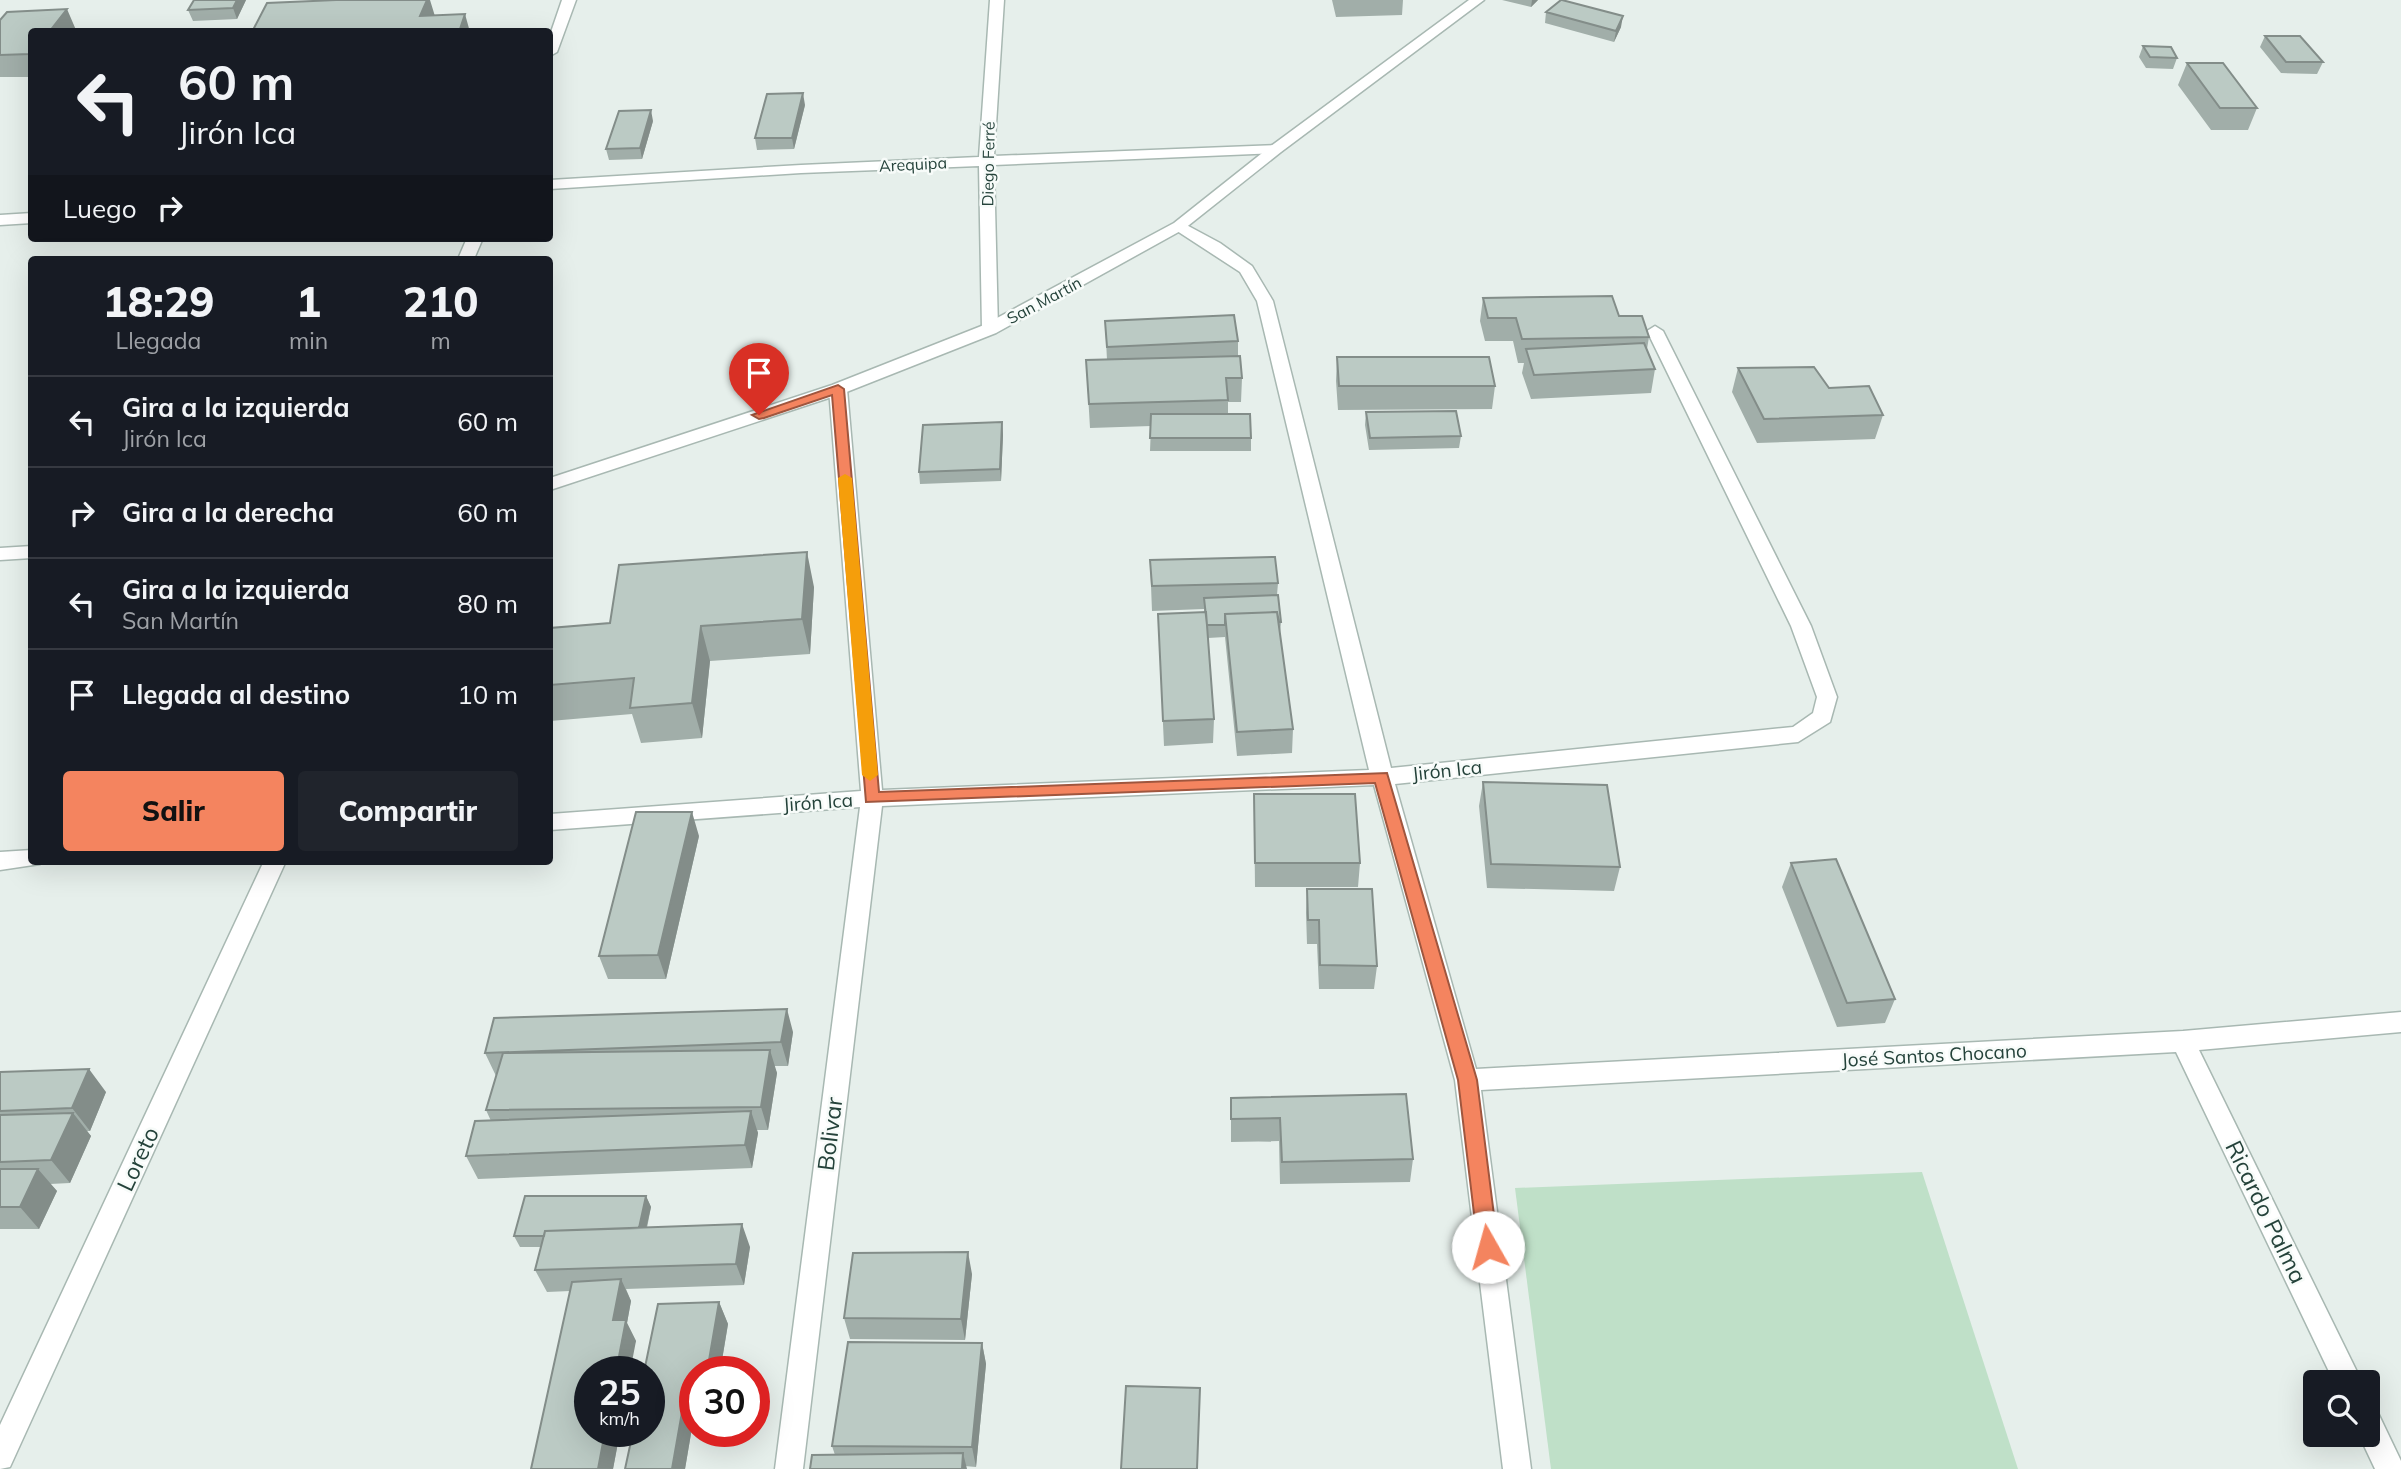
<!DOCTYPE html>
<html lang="es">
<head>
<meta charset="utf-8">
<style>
	:root { --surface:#171b24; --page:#20242c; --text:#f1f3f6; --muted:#9ea1a6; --line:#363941; --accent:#f4845f }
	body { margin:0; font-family:Mulish,sans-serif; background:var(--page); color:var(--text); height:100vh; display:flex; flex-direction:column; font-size:26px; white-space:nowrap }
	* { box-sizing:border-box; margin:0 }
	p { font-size:23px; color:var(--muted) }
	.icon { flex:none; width:38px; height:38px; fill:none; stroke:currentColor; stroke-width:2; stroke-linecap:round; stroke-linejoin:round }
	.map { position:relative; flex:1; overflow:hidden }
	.side { position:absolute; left:28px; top:256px; width:525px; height:609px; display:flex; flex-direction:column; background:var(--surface); border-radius:7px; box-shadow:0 7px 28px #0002 }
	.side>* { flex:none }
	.guide { position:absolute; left:28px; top:28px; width:525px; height:214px; border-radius:7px; box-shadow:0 7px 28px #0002; background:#171b24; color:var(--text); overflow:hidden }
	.controls { position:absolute; left:2303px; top:1370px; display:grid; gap:14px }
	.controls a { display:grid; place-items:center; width:77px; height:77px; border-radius:7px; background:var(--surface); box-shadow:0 7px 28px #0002; font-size:35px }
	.speed { position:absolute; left:574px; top:1356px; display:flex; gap:14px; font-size:35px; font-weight:700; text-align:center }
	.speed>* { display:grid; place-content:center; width:91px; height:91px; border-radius:50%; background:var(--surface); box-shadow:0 7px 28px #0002; line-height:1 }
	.speed small { font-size:18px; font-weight:400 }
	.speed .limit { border:10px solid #d22; background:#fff; color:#111 }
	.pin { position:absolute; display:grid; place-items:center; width:60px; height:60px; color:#fff; margin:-72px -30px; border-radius:50% 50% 50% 0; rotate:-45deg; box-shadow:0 0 7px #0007 }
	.pin .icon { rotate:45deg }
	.me { position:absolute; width:77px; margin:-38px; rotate:353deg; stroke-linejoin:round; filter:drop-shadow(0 0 5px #0008) }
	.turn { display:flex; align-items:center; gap:24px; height:147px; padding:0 35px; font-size:32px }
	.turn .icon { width:91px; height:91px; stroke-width:2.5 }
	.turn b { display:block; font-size:49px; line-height:60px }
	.then { display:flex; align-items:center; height:66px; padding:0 35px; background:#0003; gap:14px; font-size:26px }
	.eta { display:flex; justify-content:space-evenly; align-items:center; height:119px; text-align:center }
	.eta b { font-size:42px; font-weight:800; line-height:49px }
	.button { display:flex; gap:14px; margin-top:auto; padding:14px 35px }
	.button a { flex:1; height:80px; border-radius:7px; background:var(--accent); color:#111; font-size:28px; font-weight:800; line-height:80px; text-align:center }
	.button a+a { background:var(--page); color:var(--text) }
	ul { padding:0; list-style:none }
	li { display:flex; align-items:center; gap:21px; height:91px; padding:0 35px; border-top:2px solid var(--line) }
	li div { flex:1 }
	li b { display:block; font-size:26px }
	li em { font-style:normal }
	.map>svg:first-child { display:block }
</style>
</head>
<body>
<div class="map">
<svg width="2401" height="1469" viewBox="0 0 2401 1469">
	<rect width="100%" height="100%" fill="#e6efeb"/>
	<path fill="#bfe0c8" d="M 1922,1172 L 2018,1469 L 1551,1469 L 1515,1188 Z"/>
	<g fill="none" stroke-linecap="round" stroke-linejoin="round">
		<g stroke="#a8b8b2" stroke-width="3">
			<path id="minor" d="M 562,0 L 576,0 L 557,52 L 550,56 L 550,35 Z
				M 990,0 L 1004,0 L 994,156 L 1276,145 L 1283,149 L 1276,153 L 994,165 L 998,329 L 990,334 L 982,329 L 979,166 L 801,173 L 550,189 L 550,180 L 801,165 L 979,157 Z
				M 32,213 L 32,223 L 0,225 L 0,215 Z
				M 1179,221 L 1220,243 L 1252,266 L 1273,301 L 1391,768 L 1793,727 L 1813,713 L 1817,697 L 1791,626 L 1647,331 L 1655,326 L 1663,331 L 1811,626 L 1837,697 L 1830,722 L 1798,742 L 1395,784 L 1476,1069 L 2183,1031 L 2401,1012 L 2401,1032 L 2199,1050 L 2362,1382 L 2334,1382 L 2176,1052 L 1481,1090 L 1531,1469 L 1503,1469 L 1455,1080 L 1374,785 L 882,806 L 803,1469 L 775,1469 L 860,807 L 550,830 L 550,814 L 861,791 L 829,389 L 838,384 L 847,389 L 882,790 L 1369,770 L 1257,301 L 1240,272 L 1174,229 L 1171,226 Z
				M 467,238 L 483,238 L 474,259 L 458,259 Z
				M 32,850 L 32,861 L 42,861 L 40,864 L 0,870 L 0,852 Z
				M 264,861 L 286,861 L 10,1467 L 0,1469 L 0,1425 Z
				M 2368,1409 L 2378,1413 L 2401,1461 L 2401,1469 L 2375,1469 L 2359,1435 L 2368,1435 Z"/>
		</g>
		<g stroke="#a8b8b2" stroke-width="3">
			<path id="tertiary" d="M 1469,0 L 1484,0 L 1281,152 L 1184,229 L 996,333 L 844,393 L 550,490 L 550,478 L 832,385 L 984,325 L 1174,223 L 1271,146 Z
				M 32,546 L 32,558 L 0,560 L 0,548 Z"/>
		</g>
		<use href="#minor" fill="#fff" fill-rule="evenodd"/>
		<use href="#tertiary" fill="#fff" fill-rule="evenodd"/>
	</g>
	<path fill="#a1aea9" d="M 194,0 L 246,0 L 237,19 L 193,21 L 188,10 Z
		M 1332,0 L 1403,0 L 1402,15 L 1336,17 Z
		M 1502,0 L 1538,0 L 1531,7 Z
		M 1546,12 L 1621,27 L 1614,42 L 1545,23 Z
		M 0,20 L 76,30 L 76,32 L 32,32 L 32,77 L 0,77 Z
		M 2265,36 L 2323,62 L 2317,74 L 2281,73 L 2260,47 Z
		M 2143,46 L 2177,58 L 2173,69 L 2146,68 L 2139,57 Z
		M 2187,63 L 2257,108 L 2248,130 L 2211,130 L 2178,85 Z
		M 805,105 L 794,149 L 757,150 L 755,138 Z
		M 653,121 L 642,159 L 609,160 L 606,149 Z
		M 1483,298 L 1619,316 L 1649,337 L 1647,349 L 1655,369 L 1651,393 L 1531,399 L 1522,373 L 1524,363 L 1518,363 L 1513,341 L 1485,341 L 1480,321 Z
		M 1105,321 L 1238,341 L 1238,356 L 1242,378 L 1241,402 L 1228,402 L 1228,414 L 1251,438 L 1251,451 L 1150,451 L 1151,426 L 1090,428 L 1086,360 L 1107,360 Z
		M 1337,357 L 1495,386 L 1492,409 L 1338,410 L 1336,381 Z
		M 1738,368 L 1829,388 L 1883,415 L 1875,439 L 1757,443 L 1732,392 Z
		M 1366,412 L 1461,436 L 1459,448 L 1369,450 L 1365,425 Z
		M 1002,422 L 1003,435 L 1001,481 L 920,484 L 919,472 Z
		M 1150,560 L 1278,583 L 1277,595 L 1281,622 L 1280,633 L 1293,729 L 1292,753 L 1237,756 L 1225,637 L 1208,638 L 1214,719 L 1213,743 L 1164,746 L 1158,614 L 1204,612 L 1204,609 L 1152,611 Z
		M 814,587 L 810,654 L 710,661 L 702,738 L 641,743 L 632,714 L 550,721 L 550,628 L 610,623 Z
		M 1483,782 L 1620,867 L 1614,891 L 1487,888 L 1479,806 Z
		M 1254,794 L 1360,863 L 1358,887 L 1255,887 Z
		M 699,836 L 666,979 L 608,979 L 599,956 Z
		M 1791,863 L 1895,999 L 1885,1023 L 1837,1027 L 1782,887 Z
		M 1307,889 L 1377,966 L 1374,989 L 1319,989 L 1317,944 L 1307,944 L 1306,913 Z
		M 793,1032 L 788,1066 L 774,1066 L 777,1073 L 768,1130 L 757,1130 L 758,1133 L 752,1168 L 478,1179 L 466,1156 L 491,1121 L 486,1110 L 496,1076 L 485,1053 Z
		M 0,1072 L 106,1092 L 90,1131 L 87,1131 L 91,1136 L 70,1183 L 50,1184 L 57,1191 L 39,1229 L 0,1229 Z
		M 1231,1098 L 1413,1159 L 1410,1182 L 1280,1184 L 1279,1141 L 1231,1142 Z
		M 646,1196 L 651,1207 L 647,1228 L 750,1247 L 744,1285 L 626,1289 L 631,1301 L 627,1323 L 636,1341 L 590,1432 L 620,1432 L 613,1469 L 531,1469 L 570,1291 L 547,1292 L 535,1270 L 541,1247 L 520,1247 L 514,1236 Z
		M 972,1274 L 965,1340 L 850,1339 L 844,1318 Z
		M 719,1302 L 728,1324 L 720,1372 L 695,1372 L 695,1416 L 694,1416 L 685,1469 L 625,1469 Z
		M 982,1343 L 986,1364 L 976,1467 L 835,1455 L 832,1446 Z"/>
	<path fill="#838d89" d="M 237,0 L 246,0 L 237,19 L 233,8 Z
		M 427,0 L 430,0 L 438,26 L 420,16 Z
		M 1532,0 L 1538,0 L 1531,7 Z
		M 67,9 L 76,30 L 76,32 L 49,32 Z
		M 465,14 L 470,32 L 459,32 Z
		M 1623,16 L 1621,27 L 1614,42 L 1616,31 Z
		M 803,93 L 805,105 L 794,149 L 792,138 Z
		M 651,110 L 653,121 L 642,159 L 640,148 Z
		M 1002,422 L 1003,435 L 1001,481 L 1000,469 Z
		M 807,552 L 814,587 L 810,654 L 802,619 Z
		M 701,626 L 710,661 L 702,738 L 692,703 Z
		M 692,812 L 699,836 L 666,979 L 658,955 Z
		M 787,1009 L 793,1032 L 788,1066 L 781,1042 Z
		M 770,1050 L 777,1073 L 768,1130 L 761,1107 Z
		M 89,1069 L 106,1092 L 90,1131 L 72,1108 Z
		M 751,1111 L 758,1133 L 752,1168 L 745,1145 Z
		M 73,1113 L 91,1136 L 70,1183 L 51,1160 Z
		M 38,1169 L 57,1191 L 39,1229 L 20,1207 Z
		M 646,1196 L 651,1207 L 642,1247 L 637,1236 Z
		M 742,1224 L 750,1247 L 744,1285 L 736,1264 Z
		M 968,1252 L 972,1274 L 965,1340 L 961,1319 Z
		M 621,1279 L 631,1301 L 627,1323 L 636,1341 L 630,1372 L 616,1372 L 613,1320 Z
		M 719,1302 L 728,1324 L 720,1372 L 707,1372 Z
		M 982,1343 L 986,1364 L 976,1467 L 972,1447 Z
		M 685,1395 L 694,1416 L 685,1469 L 672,1469 Z
		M 605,1432 L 620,1432 L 613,1469 L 598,1469 Z
		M 963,1453 L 967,1469 L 962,1469 Z"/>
	<path fill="#bbcac4" stroke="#838d89" stroke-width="2" d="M 194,0 L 237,0 L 233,8 L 188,10 Z
		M 336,0 L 427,0 L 420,16 L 465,14 L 459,32 L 252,32 L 267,3 Z
		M 1561,0 L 1562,0 L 1623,16 L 1616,31 L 1546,12 Z
		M 67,9 L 49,32 L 32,32 L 32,53 L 30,54 L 0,55 L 0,20 L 7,12 Z
		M 2265,36 L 2300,36 L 2323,62 L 2286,62 Z
		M 2143,46 L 2171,47 L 2177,58 L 2150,57 Z
		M 2187,63 L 2223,63 L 2257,108 L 2220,108 Z
		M 803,93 L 792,138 L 755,138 L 767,94 Z
		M 651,110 L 640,148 L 606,149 L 619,111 Z
		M 1612,296 L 1619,316 L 1642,316 L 1649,337 L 1522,339 L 1516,318 L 1488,318 L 1483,298 Z
		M 1234,315 L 1238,341 L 1107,347 L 1105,321 Z
		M 1644,343 L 1655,369 L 1534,375 L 1526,349 Z
		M 1240,356 L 1242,378 L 1226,378 L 1228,400 L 1089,404 L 1086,360 Z
		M 1337,357 L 1489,357 L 1495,386 L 1339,386 Z
		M 1814,367 L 1829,388 L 1869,386 L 1883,415 L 1764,419 L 1738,368 Z
		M 1456,411 L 1461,436 L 1370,438 L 1366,412 Z
		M 1151,414 L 1250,414 L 1251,438 L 1150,438 Z
		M 1002,422 L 1000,469 L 919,472 L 923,425 Z
		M 807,552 L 802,619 L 701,626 L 692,703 L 630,708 L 634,678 L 550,685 L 550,628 L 610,623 L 619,565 Z
		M 1275,557 L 1278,583 L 1152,586 L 1150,560 Z
		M 1278,595 L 1281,622 L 1279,622 L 1277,612 L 1225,614 L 1225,625 L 1207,625 L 1204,598 Z
		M 1206,612 L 1214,719 L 1163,721 L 1158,614 Z
		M 1277,612 L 1293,729 L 1237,732 L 1225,614 Z
		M 1483,782 L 1607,785 L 1620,867 L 1491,864 Z
		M 1254,794 L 1355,794 L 1360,863 L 1255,863 Z
		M 636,812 L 692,812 L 658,955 L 599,956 Z
		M 1836,859 L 1895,999 L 1847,1003 L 1791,863 Z
		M 1307,889 L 1372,889 L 1377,966 L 1320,965 L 1319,920 L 1308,920 Z
		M 787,1009 L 781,1042 L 485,1053 L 494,1018 Z
		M 770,1050 L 761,1107 L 486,1110 L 503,1053 Z
		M 89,1069 L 72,1108 L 0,1111 L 0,1072 Z
		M 1406,1094 L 1413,1159 L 1282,1162 L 1280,1118 L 1231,1119 L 1231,1098 Z
		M 751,1111 L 745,1145 L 466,1156 L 475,1121 Z
		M 73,1113 L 51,1160 L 0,1162 L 0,1115 Z
		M 0,1169 L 38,1169 L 20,1207 L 0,1207 Z
		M 525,1196 L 646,1196 L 639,1228 L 545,1231 L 544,1236 L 514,1236 Z
		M 742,1224 L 736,1264 L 535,1270 L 545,1231 Z
		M 968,1252 L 961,1319 L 844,1318 L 853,1253 Z
		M 621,1279 L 613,1320 L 626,1320 L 616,1372 L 590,1372 L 590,1432 L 605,1432 L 598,1469 L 531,1469 L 572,1282 Z
		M 719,1302 L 707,1372 L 695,1372 L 695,1395 L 685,1395 L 672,1469 L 625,1469 L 633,1432 L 649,1432 L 649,1372 L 644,1372 L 658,1304 Z
		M 848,1342 L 982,1343 L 972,1447 L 832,1446 Z
		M 1126,1386 L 1200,1388 L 1197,1469 L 1121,1469 Z
		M 963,1453 L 962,1469 L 810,1469 L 812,1455 Z"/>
	<path fill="#f4845f" stroke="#9f563e" stroke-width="2" d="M 838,385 L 844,389 L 879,792 L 1387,773 L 1477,1080 L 1498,1247 L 1495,1253 L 1488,1256 L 1481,1253 L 1478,1247 L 1458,1080 L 1375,783 L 866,802 L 832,395 L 764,418 L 759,419 L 752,415 Z"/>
	<path fill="#f59e0b" d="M 845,474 L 852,478 L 878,775 L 870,781 L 862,775 L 838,478 Z"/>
	<g text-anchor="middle" stroke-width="5" stroke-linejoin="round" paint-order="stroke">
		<g font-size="16" fill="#24423a" stroke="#f7fbf9">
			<text transform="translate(913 164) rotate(-3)" y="6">Arequipa</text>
			<text transform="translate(988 164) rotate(-89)" y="6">Diego Ferré</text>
			<text transform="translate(1044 300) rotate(-28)" y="6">San Martín</text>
		</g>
		<g font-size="19" fill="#24423a" stroke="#f7fbf9">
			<text transform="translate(1447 770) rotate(-6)" y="7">Jirón Ica</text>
			<text transform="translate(818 802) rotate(-4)" y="7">Jirón Ica</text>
			<text transform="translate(1934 1055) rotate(-3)" y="7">José Santos Chocano</text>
		</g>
		<g font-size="23" fill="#24423a" stroke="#f7fbf9">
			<text transform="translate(830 1134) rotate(-83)" y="8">Bolivar</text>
			<text transform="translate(138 1159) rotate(-65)" y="8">Loreto</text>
			<text transform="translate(2266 1212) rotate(64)" y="8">Ricardo Palma</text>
		</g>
	</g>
</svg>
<div class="controls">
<a><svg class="icon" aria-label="search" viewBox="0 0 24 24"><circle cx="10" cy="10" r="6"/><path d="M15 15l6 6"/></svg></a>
</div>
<div class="speed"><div>25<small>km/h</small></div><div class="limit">30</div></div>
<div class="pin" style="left:759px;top:415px;background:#d93025"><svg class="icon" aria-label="arrive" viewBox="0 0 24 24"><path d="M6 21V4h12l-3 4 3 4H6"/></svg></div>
<svg class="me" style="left:1488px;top:1247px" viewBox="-20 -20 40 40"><circle r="19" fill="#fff"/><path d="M0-13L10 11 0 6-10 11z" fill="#f4845f"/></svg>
<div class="guide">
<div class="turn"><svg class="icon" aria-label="left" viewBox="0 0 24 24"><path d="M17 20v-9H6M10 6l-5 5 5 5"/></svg><div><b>60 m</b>Jirón Ica</div></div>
<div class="then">Luego<svg class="icon" aria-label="right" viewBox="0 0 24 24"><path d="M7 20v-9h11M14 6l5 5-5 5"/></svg></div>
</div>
<section class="side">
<div class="eta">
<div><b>18:29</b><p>Llegada</p></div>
<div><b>1</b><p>min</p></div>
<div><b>210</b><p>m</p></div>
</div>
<ul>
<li><svg class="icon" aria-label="left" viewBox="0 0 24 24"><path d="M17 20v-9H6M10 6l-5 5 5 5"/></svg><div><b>Gira a la izquierda</b><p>Jirón Ica</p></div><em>60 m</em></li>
<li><svg class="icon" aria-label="right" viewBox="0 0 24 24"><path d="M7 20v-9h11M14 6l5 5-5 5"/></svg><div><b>Gira a la derecha</b></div><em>60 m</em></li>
<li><svg class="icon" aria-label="left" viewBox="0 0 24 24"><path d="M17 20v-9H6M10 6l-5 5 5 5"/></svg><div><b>Gira a la izquierda</b><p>San Martín</p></div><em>80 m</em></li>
<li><svg class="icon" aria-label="arrive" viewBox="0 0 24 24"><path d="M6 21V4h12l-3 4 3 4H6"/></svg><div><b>Llegada al destino</b></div><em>10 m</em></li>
</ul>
<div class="button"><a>Salir</a><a>Compartir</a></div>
</section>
</div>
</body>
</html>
